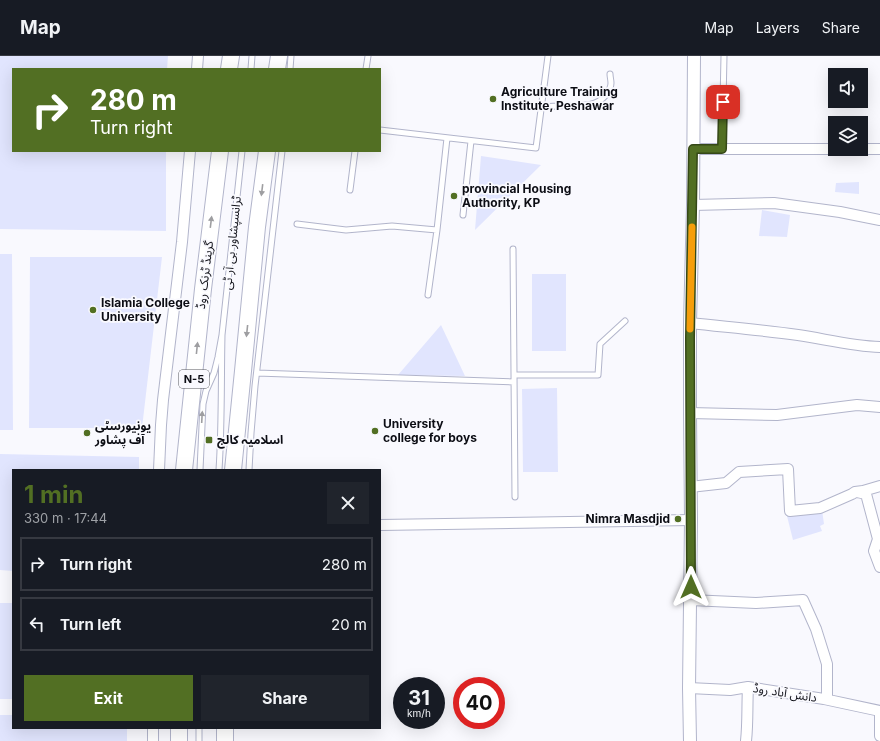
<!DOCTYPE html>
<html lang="en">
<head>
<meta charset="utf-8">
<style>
	:root { --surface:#171b24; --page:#20242c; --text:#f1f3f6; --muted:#9ea1a6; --line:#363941; --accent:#526f23 }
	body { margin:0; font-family:Inter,"Noto Sans Arabic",sans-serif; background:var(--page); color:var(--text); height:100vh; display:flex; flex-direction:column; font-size:15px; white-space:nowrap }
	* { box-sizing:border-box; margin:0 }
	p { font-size:13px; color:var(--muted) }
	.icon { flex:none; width:22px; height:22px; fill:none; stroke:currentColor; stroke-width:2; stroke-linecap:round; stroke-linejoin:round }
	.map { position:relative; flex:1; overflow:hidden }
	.panel { position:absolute; left:12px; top:413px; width:369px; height:260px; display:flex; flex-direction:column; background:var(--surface); border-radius:0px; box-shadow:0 4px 16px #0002 }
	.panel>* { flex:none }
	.guide { position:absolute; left:12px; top:12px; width:369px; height:84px; border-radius:0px; box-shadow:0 4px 16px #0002; background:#526f23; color:#fff; overflow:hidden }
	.buttons { position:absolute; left:828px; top:12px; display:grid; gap:8px }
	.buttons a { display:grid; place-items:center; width:40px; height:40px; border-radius:0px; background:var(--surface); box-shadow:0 4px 16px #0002; font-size:20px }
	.speed { position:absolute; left:393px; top:621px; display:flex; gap:8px; font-size:20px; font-weight:700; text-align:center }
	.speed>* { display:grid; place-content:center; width:52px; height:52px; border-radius:50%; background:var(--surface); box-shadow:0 4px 16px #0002; line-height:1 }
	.speed small { font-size:10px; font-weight:400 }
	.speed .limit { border:6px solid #d22; background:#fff; color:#111 }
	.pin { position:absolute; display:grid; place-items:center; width:34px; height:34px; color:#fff; margin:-17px; border-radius:8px; box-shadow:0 2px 6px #0006 }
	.me { position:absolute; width:44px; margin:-22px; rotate:0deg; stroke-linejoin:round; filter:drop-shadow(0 0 3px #0008) }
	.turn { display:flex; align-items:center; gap:14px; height:84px; padding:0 12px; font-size:18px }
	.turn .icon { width:52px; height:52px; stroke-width:2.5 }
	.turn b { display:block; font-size:28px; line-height:34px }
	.round { display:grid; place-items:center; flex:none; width:42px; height:42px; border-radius:0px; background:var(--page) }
	.headline { display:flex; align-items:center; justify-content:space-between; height:68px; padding:0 12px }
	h1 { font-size:24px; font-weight:700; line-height:30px; color:var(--accent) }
	.button { display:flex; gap:8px; margin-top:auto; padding:8px 12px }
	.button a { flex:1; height:46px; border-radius:0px; background:var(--accent); color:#fff; font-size:16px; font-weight:700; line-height:46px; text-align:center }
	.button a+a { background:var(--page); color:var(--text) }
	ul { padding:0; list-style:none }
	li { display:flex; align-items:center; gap:12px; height:54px; margin:0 8px 6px; padding:0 4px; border:2px solid var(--line); border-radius:0px }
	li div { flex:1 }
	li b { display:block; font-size:15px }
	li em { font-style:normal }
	header { display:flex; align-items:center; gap:24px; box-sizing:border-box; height:56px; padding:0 20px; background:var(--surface); border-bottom:1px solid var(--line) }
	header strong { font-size:19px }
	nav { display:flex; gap:22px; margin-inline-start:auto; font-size:14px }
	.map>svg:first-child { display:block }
</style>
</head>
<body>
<header>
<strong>Map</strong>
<nav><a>Map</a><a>Layers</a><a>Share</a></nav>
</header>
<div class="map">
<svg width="880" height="685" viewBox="0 0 880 685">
	<rect width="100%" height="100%" fill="#f9f9fe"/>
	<path fill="#e1e5fe" d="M 0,0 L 168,0 L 167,13 L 13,13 L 13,95 L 166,95 L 166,175 L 0,173 Z
		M 481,100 L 541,109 L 475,174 Z
		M 859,126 L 859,138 L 835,136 L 836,127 Z
		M 762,154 L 790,159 L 787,181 L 759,180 Z
		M 0,198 L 12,198 L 13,374 L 0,374 Z
		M 30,201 L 162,201 L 142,372 L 29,372 Z
		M 532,218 L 566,218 L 566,295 L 532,295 Z
		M 441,269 L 465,320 L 398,319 Z
		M 557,332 L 558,416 L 523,416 L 522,333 Z
		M 0,398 L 139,401 L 139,414 L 13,414 L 13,515 L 0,514 Z
		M 822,454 L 824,468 L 820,470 L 822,475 L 793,484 L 787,460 Z
		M 0,547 L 13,547 L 13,643 L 0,643 Z
		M 0,659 L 13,659 L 13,672 L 127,672 L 127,685 L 0,685 Z"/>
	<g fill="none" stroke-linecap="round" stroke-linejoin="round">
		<g stroke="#b2b5cb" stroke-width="7">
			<path id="service" d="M 251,13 L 252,0
				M 290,13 L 291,0
				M 366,13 L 368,0
				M 541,52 C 546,51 551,50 556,50 C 573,48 594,54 606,39 C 609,35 611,31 611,27 C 611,24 610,21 610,18
				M 380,74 L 536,92 L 548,0
				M 722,93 L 724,0
				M 350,134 L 355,95
				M 463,159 L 471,85
				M 297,168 L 346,174 L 392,170 L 437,174
				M 513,193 L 515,441
				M 428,239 L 437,174 L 447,82
				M 222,279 L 242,95
				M 257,317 L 514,326
				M 514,319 L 598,319 L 600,288 L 625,265
				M 200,414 L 203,348 L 206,335 L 214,317 L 218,301 L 222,279 C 221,324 222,369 219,414
				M 249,414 L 251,377 L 255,330 L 282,95
				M 199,685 L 199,672"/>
		</g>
		<g stroke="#b2b5cb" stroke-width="12">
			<path id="minor" d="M 197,13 L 198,0
				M 693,93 L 880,93
				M 693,149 L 774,147 L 840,156 L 880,164
				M 690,267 C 726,271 762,274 798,279 C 825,283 852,290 880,291
				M 690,357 L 777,359 L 857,349 L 880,351
				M 159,414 L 161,369 L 163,344 L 182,186 L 190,95
				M 690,431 L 726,427 L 739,416 L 788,413 L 790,455 L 820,452 L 852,438 L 855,436 L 863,435 L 880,430
				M 857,436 L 866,438 L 878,483 L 874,495 L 880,511
				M 380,469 L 691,464
				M 690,544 L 756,547 L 803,544 L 816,573 L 827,608 L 827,643
				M 689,632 L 730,634 L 748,631 L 824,643 L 880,655
				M 880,655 L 880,680
				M 153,685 L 153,672
				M 746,685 C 748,667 747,649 748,631"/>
		</g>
		<g stroke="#b2b5cb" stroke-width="14">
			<path id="tertiary" d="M 690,685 L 689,632 L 691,464 L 690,357 L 690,267 L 693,149 L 694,0"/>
		</g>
		<g stroke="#b2b5cb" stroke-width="18">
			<path id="trunk" d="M 229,13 L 231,0
				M 277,13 L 279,0
				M 184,414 L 203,233 L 220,95
				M 233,414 L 243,315 L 257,171 L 267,95
				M 225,672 L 225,685
				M 179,685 L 179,672"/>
		</g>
		<use href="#service" stroke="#fff" stroke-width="5"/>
		<use href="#minor" stroke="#fff" stroke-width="10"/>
		<use href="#tertiary" stroke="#fff" stroke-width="12"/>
		<use href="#trunk" stroke="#fff" stroke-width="16"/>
	</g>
	<defs><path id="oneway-solid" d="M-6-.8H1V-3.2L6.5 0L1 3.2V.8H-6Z"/></defs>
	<g fill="#9e9ea1">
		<use href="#oneway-solid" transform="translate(262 134) rotate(97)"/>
		<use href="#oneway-solid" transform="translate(211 166) rotate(-83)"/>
		<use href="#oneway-solid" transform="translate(247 275) rotate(96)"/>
		<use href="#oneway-solid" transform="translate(197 292) rotate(-84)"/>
		<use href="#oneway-solid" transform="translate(202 361) rotate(-87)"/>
	</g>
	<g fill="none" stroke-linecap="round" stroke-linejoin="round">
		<g stroke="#354817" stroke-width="10">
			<path id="route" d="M 691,531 L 690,282 L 693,93 L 722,93 L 723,46"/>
		</g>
		<use href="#route" stroke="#526f23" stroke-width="7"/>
		<path stroke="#f59e0b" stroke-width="7" d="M 690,273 L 692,171"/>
	</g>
	<g fill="#526f23" stroke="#f9f9fe" stroke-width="1.5">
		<circle cx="493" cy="43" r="4"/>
		<circle cx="454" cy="140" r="4"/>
		<circle cx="93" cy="254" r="4"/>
		<circle cx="375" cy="375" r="4"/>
		<circle cx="87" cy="377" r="4"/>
		<rect x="205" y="380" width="8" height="8" rx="2"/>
		<circle cx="678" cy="463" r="4"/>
	</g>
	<g text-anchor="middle" stroke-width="3.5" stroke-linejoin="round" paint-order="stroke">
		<rect fill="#f9f9fe" stroke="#53545a" stroke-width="1" x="179" y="314" width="30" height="18" rx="3"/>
		<g font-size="11" font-weight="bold" fill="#0c0d14">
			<text x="194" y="327">N-5</text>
		</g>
		<g font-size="12" font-weight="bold" fill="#0c0d14" stroke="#f9f9fe" text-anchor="start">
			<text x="501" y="40">Agriculture Training<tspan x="501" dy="14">Institute, Peshawar</tspan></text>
			<text x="462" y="137">provincial Housing<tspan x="462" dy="14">Authority, KP</tspan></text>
			<text x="101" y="251">Islamia College<tspan x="101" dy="14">University</tspan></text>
			<text x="383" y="372">University<tspan x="383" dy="14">college for boys</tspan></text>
			<text x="95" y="374">یونیورسٹی<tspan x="95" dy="14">آف پشاور</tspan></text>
			<text x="217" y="388">اسلامیہ کالج</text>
			<text x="670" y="467" text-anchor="end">Nimra Masdjid</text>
		</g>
		<g font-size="12" fill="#0c0d14" stroke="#f9f9fe">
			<text transform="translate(232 187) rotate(-84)" y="4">ٹرانسپشاور بی آر ٹی</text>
			<text transform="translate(205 219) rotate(-83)" y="4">گرینڈ ٹرنک روڈ</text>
			<text transform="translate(785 637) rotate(9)" y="4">دانش آباد روڈ</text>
		</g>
	</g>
</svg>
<div class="buttons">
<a><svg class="icon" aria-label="sound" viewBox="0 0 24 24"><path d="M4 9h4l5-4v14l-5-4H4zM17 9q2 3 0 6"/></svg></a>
<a><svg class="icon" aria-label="layers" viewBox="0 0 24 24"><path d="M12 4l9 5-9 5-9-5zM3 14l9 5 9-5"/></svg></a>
</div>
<div class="speed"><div>31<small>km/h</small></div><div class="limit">40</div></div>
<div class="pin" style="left:723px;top:46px;background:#d93025"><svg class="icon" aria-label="arrive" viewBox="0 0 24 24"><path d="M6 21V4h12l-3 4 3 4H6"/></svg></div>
<svg class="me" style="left:691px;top:531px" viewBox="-20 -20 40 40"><path d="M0-17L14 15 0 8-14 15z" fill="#526f23" stroke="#fff" stroke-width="4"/></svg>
<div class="guide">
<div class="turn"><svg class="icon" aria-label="right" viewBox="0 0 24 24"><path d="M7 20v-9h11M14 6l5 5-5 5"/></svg><div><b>280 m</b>Turn right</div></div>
</div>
<section class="panel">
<div class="headline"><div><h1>1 min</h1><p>330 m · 17:44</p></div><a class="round"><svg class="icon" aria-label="close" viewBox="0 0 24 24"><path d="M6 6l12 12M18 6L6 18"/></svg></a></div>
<ul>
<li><svg class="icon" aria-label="right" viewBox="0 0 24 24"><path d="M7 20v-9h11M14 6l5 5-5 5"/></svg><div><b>Turn right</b></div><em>280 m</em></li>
<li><svg class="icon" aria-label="left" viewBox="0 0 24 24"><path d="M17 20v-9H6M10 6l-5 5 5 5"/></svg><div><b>Turn left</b></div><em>20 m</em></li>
</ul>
<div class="button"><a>Exit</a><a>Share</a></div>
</section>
</div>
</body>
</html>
